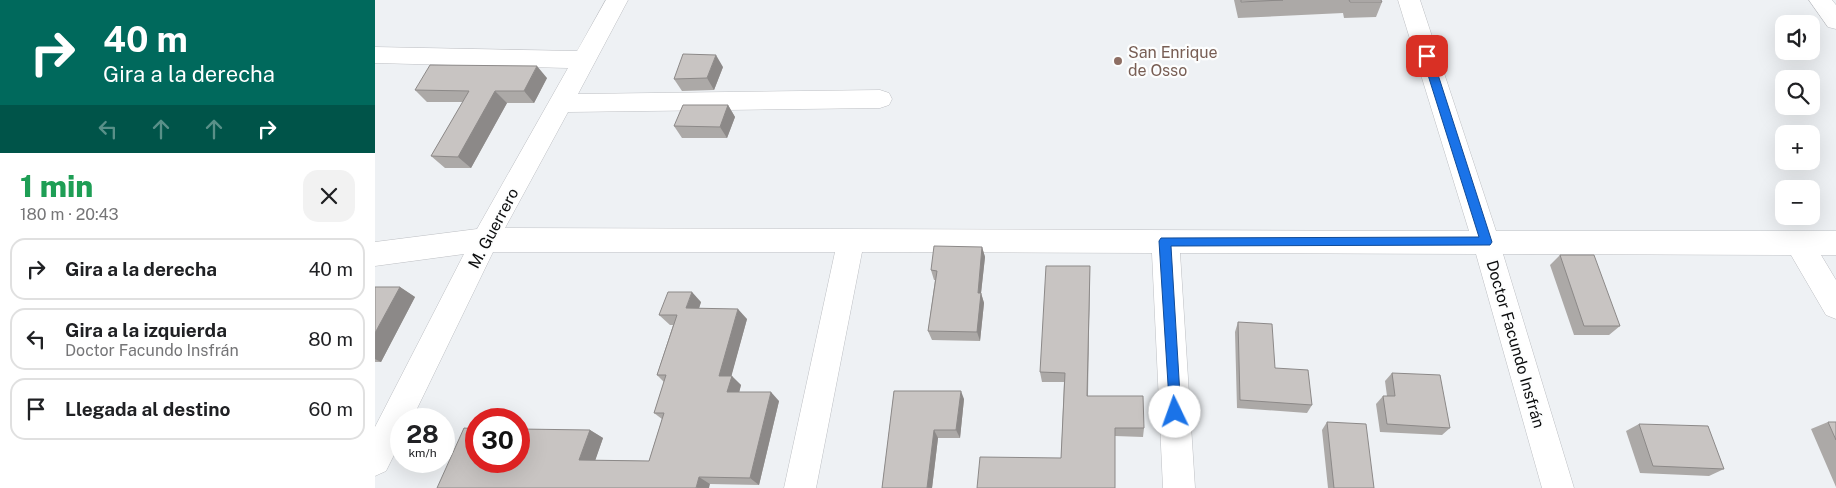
<!DOCTYPE html>
<html lang="es">
<head>
<meta charset="utf-8">
<style>
	:root { --surface:#fff; --page:#f2f2f2; --text:#202124; --muted:#757577; --line:#e0e0e0 }
	body { margin:0; font-family:"Public Sans",sans-serif; background:var(--page); color:var(--text); height:100vh; display:flex; flex-direction:column; font-size:19px; white-space:nowrap }
	* { box-sizing:border-box; margin:0 }
	p { font-size:16px; color:var(--muted) }
	.icon { flex:none; width:28px; height:28px; fill:none; stroke:currentColor; stroke-width:2; stroke-linecap:round; stroke-linejoin:round }
	.map { position:relative; flex:1; overflow:hidden }
	.drawer { display:flex; flex-direction:column; background:var(--surface); width:375px }
	.drawer>* { flex:none }
	.hud { background:#00695c; color:#fff; overflow:hidden }
	.tools { position:absolute; left:1400px; top:15px; display:grid; gap:10px }
	.tools a { display:grid; place-items:center; width:45px; height:45px; border-radius:10px; background:var(--surface); box-shadow:0 5px 20px #0002; font-size:25px }
	.speed { position:absolute; left:15px; top:408px; display:flex; gap:10px; font-size:25px; font-weight:700; text-align:center }
	.speed>* { display:grid; place-content:center; width:65px; height:65px; border-radius:50%; background:var(--surface); box-shadow:0 5px 20px #0002; line-height:1 }
	.speed small { font-size:12px; font-weight:400 }
	.speed .limit { border:8px solid #d22; background:#fff; color:#111 }
	.pin { position:absolute; display:grid; place-items:center; width:42px; height:42px; color:#fff; margin:-21px; border-radius:10px; box-shadow:0 2px 8px #0006 }
	.me { position:absolute; width:55px; margin:-28px; rotate:357deg; stroke-linejoin:round; filter:drop-shadow(0 0 4px #0008) }
	.turn { display:flex; align-items:center; gap:18px; height:105px; padding:0 20px; font-size:22px }
	.turn .icon { width:65px; height:65px; stroke-width:2.5 }
	.turn b { display:block; font-size:35px; line-height:42px }
	.lanes { display:flex; align-items:center; height:48px; padding:0 20px; background:#0003; justify-content:center; gap:25px; direction:ltr }
	.lanes .off { opacity:.35 }
	.round { display:grid; place-items:center; flex:none; width:52px; height:52px; border-radius:15px; background:var(--page) }
	.overview { display:flex; align-items:center; justify-content:space-between; height:85px; padding:0 20px }
	h1 { font-size:30px; font-weight:800; line-height:38px; color:#1e9e55 }
	ul { padding:0; list-style:none }
	li { display:flex; align-items:center; gap:15px; height:62px; margin:0 10px 8px; padding:0 10px; border:2px solid var(--line); border-radius:15px }
	li div { flex:1 }
	li b { display:block; font-size:19px }
	li em { font-style:normal }
	main { display:flex; flex:1; min-height:0 }
	.map>svg:first-child { display:block }
</style>
</head>
<body>
<main>
<section class="drawer">
<div class="hud">
<div class="turn"><svg class="icon" aria-label="right" viewBox="0 0 24 24"><path d="M7 20v-9h11M14 6l5 5-5 5"/></svg><div><b>40 m</b>Gira a la derecha</div></div>
<div class="lanes"><svg class="icon off" aria-label="left" viewBox="0 0 24 24"><path d="M17 20v-9H6M10 6l-5 5 5 5"/></svg><svg class="icon off" aria-label="ahead" viewBox="0 0 24 24"><path d="M12 20V5M6 11l6-6 6 6"/></svg><svg class="icon off" aria-label="ahead" viewBox="0 0 24 24"><path d="M12 20V5M6 11l6-6 6 6"/></svg><svg class="icon" aria-label="right" viewBox="0 0 24 24"><path d="M7 20v-9h11M14 6l5 5-5 5"/></svg></div>
</div>
<div class="overview"><div><h1>1 min</h1><p>180 m · 20:43</p></div><a class="round"><svg class="icon" aria-label="close" viewBox="0 0 24 24"><path d="M6 6l12 12M18 6L6 18"/></svg></a></div>
<ul>
<li><svg class="icon" aria-label="right" viewBox="0 0 24 24"><path d="M7 20v-9h11M14 6l5 5-5 5"/></svg><div><b>Gira a la derecha</b></div><em>40 m</em></li>
<li><svg class="icon" aria-label="left" viewBox="0 0 24 24"><path d="M17 20v-9H6M10 6l-5 5 5 5"/></svg><div><b>Gira a la izquierda</b><p>Doctor Facundo Insfrán</p></div><em>80 m</em></li>
<li><svg class="icon" aria-label="arrive" viewBox="0 0 24 24"><path d="M6 21V4h12l-3 4 3 4H6"/></svg><div><b>Llegada al destino</b></div><em>60 m</em></li>
</ul>
</section>
<div class="map">
<svg width="1461" height="488" viewBox="0 0 1461 488">
	<rect width="100%" height="100%" fill="#eef1f4"/>
	<g fill="none" stroke-linecap="round" stroke-linejoin="round">
		<g stroke="#bdbfc3" stroke-width="1">
			<path id="minor" d="M 231,0 L 253,0 L 203,94 L 505,90 L 514,93 L 517,99 L 514,105 L 505,108 L 193,112 L 130,228 L 1094,231 L 1023,0 L 1045,0 L 1121,231 L 1461,231 L 1461,255 L 1446,255 L 1461,280 L 1461,319 L 1451,315 L 1416,255 L 1128,254 L 1199,488 L 1167,488 L 1101,254 L 805,253 L 820,488 L 788,488 L 777,253 L 487,252 L 441,488 L 409,488 L 460,252 L 118,252 L 37,419 L 26,419 L 26,441 L 11,471 L 0,476 L 0,427 L 89,254 L 0,266 L 0,242 L 102,229 L 193,68 L 0,63 L 0,47 L 202,51 Z
				M 1434,0 L 1457,0 L 1461,5 L 1461,29 L 1453,27 Z"/>
		</g>
		<use href="#minor" fill="#fff" fill-rule="evenodd"/>
	</g>
	<path fill="#aca9a7" d="M 859,0 L 1006,0 L 1007,2 L 1001,17 L 969,18 L 968,13 L 863,18 Z
		M 348,67 L 339,90 L 307,91 L 299,79 Z
		M 172,78 L 159,103 L 132,103 L 96,168 L 70,168 L 56,156 L 88,102 L 52,102 L 40,90 Z
		M 353,105 L 360,117 L 352,138 L 307,138 L 299,126 Z
		M 607,247 L 610,257 L 606,293 L 609,303 L 605,341 L 557,340 L 553,331 L 560,280 L 559,280 L 556,270 Z
		M 1185,255 L 1245,326 L 1234,335 L 1199,335 L 1175,265 Z
		M 715,266 L 713,396 L 769,428 L 768,437 L 740,436 L 686,458 L 689,382 L 667,382 L 665,372 Z
		M 0,287 L 25,287 L 40,297 L 6,362 L 0,362 Z
		M 326,302 L 324,308 L 372,319 L 356,376 L 366,385 L 364,392 L 404,401 L 384,485 L 335,484 L 62,488 L 215,430 L 228,438 L 220,460 L 274,461 L 287,419 L 279,413 L 289,382 L 282,375 L 298,325 L 295,325 L 284,315 Z
		M 863,322 L 900,368 L 937,405 L 932,413 L 862,408 L 860,332 Z
		M 1017,373 L 1075,428 L 1067,435 L 1005,432 L 1001,404 L 1008,396 L 1012,396 L 1010,381 Z
		M 519,391 L 589,399 L 585,438 L 563,438 L 557,488 L 507,488 Z
		M 952,422 L 999,488 L 953,488 L 947,430 Z
		M 1453,422 L 1461,422 L 1461,487 L 1436,429 Z
		M 1264,424 L 1349,469 L 1334,476 L 1265,473 L 1251,431 Z"/>
	<path fill="#8c8988" d="M 341,55 L 348,67 L 339,90 L 332,78 Z
		M 162,66 L 172,78 L 159,103 L 149,91 Z
		M 120,91 L 132,103 L 96,168 L 83,157 Z
		M 353,105 L 360,117 L 352,138 L 345,127 Z
		M 607,247 L 610,257 L 606,293 L 609,303 L 605,341 L 602,332 L 603,293 Z
		M 715,266 L 715,278 L 712,405 L 712,396 Z
		M 25,287 L 40,297 L 6,362 L 0,359 L 0,333 Z
		M 317,292 L 326,302 L 321,318 L 311,308 Z
		M 363,309 L 372,319 L 354,385 L 344,376 Z
		M 357,376 L 366,385 L 362,401 L 352,392 Z
		M 586,391 L 589,399 L 585,438 L 581,430 Z
		M 396,392 L 404,401 L 384,485 L 375,478 Z
		M 215,430 L 228,438 L 218,467 L 204,460 Z
		M 559,430 L 563,438 L 557,488 L 552,488 Z
		M 324,477 L 335,484 L 334,488 L 321,488 Z"/>
	<path fill="#c8c4c2" stroke="#8c8988" d="M 866,0 L 908,0 L 866,2 Z
		M 974,0 L 1006,0 L 1007,2 L 975,2 Z
		M 308,54 L 341,55 L 332,78 L 299,79 Z
		M 55,65 L 162,66 L 149,91 L 120,91 L 83,157 L 56,156 L 94,91 L 40,90 Z
		M 308,105 L 353,105 L 345,127 L 299,126 Z
		M 559,246 L 607,247 L 603,293 L 606,293 L 602,332 L 553,331 L 562,271 L 556,270 Z
		M 1185,255 L 1219,255 L 1245,326 L 1209,326 Z
		M 671,266 L 715,266 L 712,396 L 768,396 L 769,428 L 740,428 L 740,488 L 602,488 L 605,457 L 686,458 L 690,373 L 665,372 Z
		M 0,287 L 25,287 L 0,333 Z
		M 293,292 L 317,292 L 311,308 L 363,309 L 344,376 L 357,376 L 352,392 L 396,392 L 375,478 L 324,477 L 321,488 L 62,488 L 89,428 L 101,429 L 101,461 L 144,461 L 144,429 L 215,430 L 204,460 L 274,461 L 289,413 L 279,413 L 291,375 L 282,375 L 302,315 L 284,315 Z
		M 863,322 L 897,324 L 900,368 L 933,370 L 937,405 L 865,400 Z
		M 1017,373 L 1065,375 L 1075,428 L 1012,424 L 1008,396 L 1020,396 Z
		M 519,391 L 586,391 L 581,430 L 559,430 L 552,488 L 507,488 Z
		M 952,422 L 991,424 L 999,488 L 959,488 Z
		M 1453,422 L 1461,422 L 1461,440 Z
		M 1264,424 L 1333,426 L 1349,469 L 1278,466 Z"/>
	<path fill="#1a73e8" stroke="#114b97" d="M 1052,52 L 1057,56 L 1117,242 L 1115,245 L 796,246 L 806,412 L 804,416 L 800,418 L 795,416 L 784,241 L 786,238 L 1104,237 L 1047,56 Z"/>
	<circle fill="#8d6e63" stroke="#fdfefe" stroke-width="2" cx="743" cy="61" r="5"/>
	<g text-anchor="middle" stroke-width="4.5" stroke-linejoin="round" paint-order="stroke">
		<g font-size="16" fill="#785e54" stroke="#fdfefe" text-anchor="start">
			<text x="753" y="58">San Enrique<tspan x="753" dy="18">de Osso</tspan></text>
		</g>
		<g font-size="16" fill="#0b0c0d" stroke="#fdfefe">
			<text transform="translate(118 228) rotate(-62)" y="6">M. Guerrero</text>
			<text transform="translate(1141 344) rotate(74)" y="6">Doctor Facundo Insfrán</text>
		</g>
	</g>
</svg>
<div class="tools">
<a><svg class="icon" aria-label="sound" viewBox="0 0 24 24"><path d="M4 9h4l5-4v14l-5-4H4zM17 9q2 3 0 6"/></svg></a>
<a><svg class="icon" aria-label="search" viewBox="0 0 24 24"><circle cx="10" cy="10" r="6"/><path d="M15 15l6 6"/></svg></a>
<a>+</a>
<a>−</a>
</div>
<div class="speed"><div>28<small>km/h</small></div><div class="limit">30</div></div>
<div class="pin" style="left:1052px;top:56px;background:#d93025"><svg class="icon" aria-label="arrive" viewBox="0 0 24 24"><path d="M6 21V4h12l-3 4 3 4H6"/></svg></div>
<svg class="me" style="left:800px;top:412px" viewBox="-20 -20 40 40"><circle r="19" fill="#fff"/><path d="M0-13L10 11 0 6-10 11z" fill="#1a73e8"/></svg>
</div>
</main>
</body>
</html>
